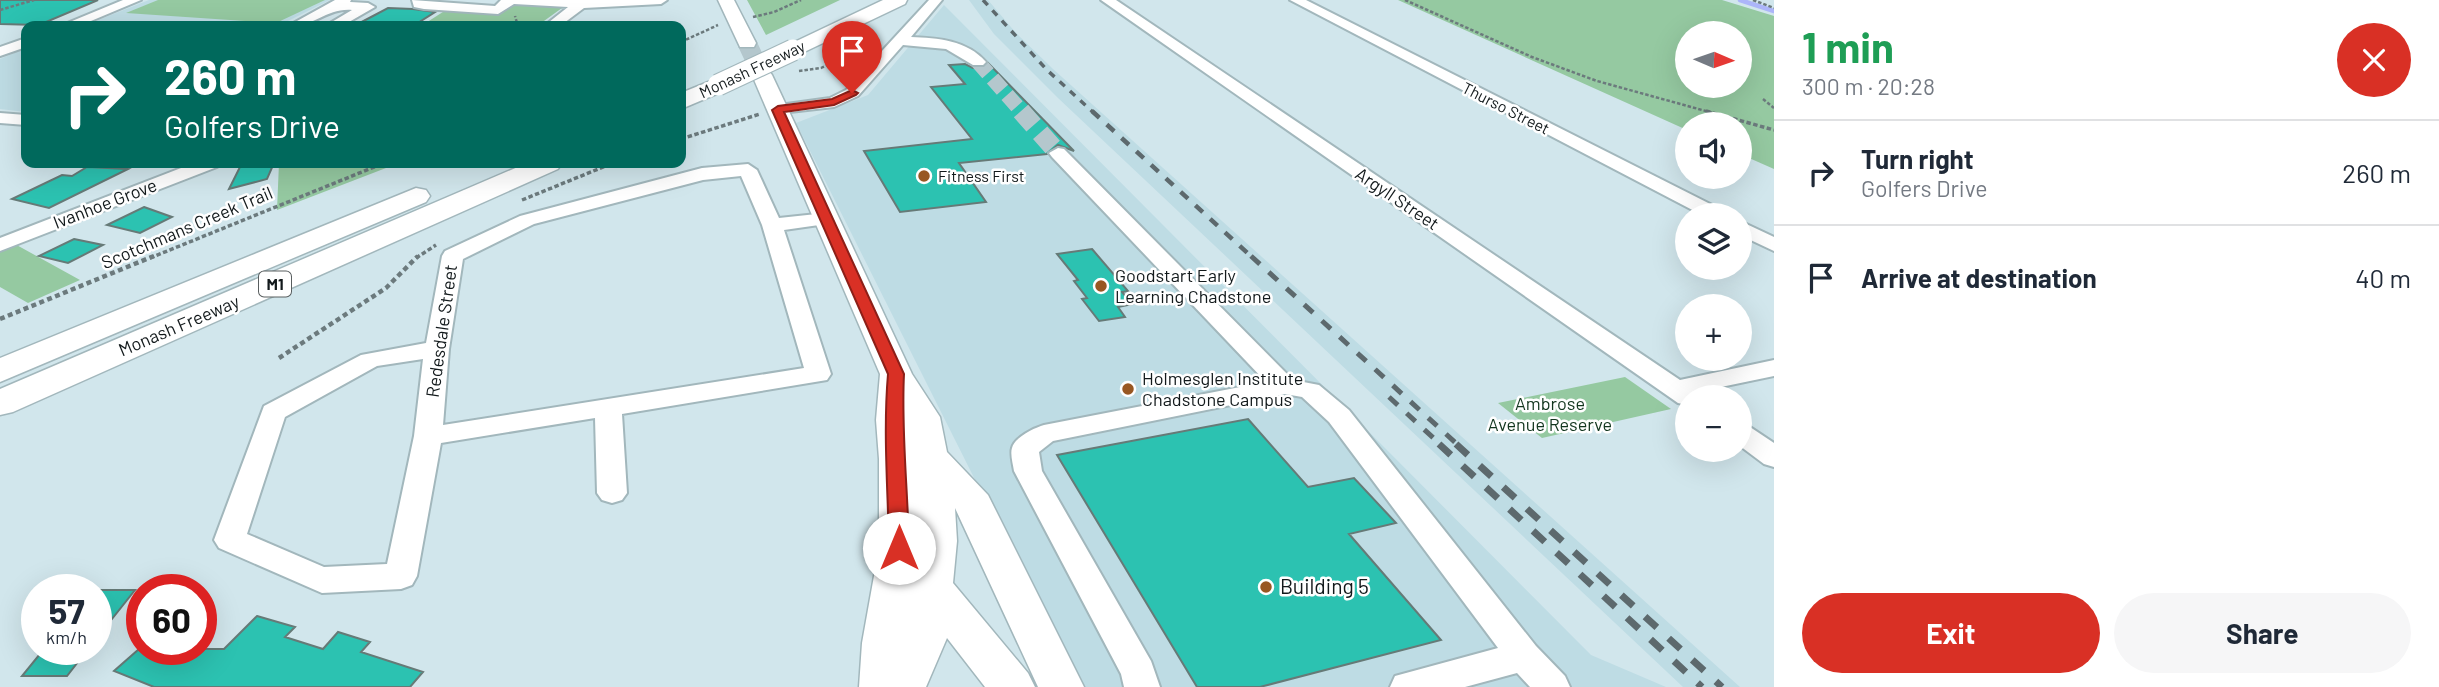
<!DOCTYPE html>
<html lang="en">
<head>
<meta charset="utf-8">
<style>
	:root { --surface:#fff; --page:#f6f6f7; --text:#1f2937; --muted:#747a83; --line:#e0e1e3; --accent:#d93025 }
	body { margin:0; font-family:Barlow,sans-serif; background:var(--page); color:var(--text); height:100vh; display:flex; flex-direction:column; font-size:26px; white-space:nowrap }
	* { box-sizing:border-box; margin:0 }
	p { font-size:23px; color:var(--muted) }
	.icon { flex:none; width:38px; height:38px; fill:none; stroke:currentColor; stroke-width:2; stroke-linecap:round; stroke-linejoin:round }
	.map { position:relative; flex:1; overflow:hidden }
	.panel { display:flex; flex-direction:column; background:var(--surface); width:665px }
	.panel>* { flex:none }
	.guide { position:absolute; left:21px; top:21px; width:665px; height:147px; border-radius:14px; box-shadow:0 7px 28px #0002; background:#00695c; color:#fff; overflow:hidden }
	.needle { width:46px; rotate:92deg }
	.buttons { position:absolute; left:1675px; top:21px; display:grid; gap:14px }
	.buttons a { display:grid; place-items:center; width:77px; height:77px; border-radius:50%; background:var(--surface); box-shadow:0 7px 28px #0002; font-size:35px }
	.speed { position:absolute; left:21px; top:574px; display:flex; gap:14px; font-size:35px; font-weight:700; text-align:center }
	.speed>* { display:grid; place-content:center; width:91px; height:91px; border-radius:50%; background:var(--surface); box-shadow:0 7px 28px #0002; line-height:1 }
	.speed small { font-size:18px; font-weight:400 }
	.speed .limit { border:10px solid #d22; background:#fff; color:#111 }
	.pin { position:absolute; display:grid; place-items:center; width:60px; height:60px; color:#fff; margin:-72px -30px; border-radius:50% 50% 50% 0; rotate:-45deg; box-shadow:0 0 7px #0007 }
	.pin .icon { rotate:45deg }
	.me { position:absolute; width:77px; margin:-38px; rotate:0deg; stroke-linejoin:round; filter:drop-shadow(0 0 5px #0008) }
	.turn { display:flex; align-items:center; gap:24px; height:147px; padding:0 28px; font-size:32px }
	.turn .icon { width:91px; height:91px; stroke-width:2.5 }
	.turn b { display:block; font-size:49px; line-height:60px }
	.round { display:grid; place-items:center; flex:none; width:74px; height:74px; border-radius:37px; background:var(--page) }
	.headline { display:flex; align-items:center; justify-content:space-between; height:119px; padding:0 28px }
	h1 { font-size:42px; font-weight:700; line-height:52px; color:#1e9e55 }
	.action { display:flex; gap:14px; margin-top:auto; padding:14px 28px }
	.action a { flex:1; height:80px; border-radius:42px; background:var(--accent); color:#fff; font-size:28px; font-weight:700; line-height:80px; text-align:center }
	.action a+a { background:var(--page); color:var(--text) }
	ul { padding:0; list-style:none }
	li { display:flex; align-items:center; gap:21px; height:105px; padding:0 28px; border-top:2px solid var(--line) }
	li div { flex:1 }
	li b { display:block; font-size:26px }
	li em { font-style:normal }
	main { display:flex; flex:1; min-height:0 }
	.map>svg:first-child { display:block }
</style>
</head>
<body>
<main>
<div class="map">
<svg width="1774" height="687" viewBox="0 0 1774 687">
	<rect width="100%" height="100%" fill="#d1e6ec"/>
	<path fill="#bedce4" d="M 149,0 L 330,0 L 278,26 L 83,26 Z
		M 969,0 L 988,0 L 1016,33 L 1053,69 L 1740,687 L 1683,687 L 1058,98 L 994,34 Z
		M 944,5 L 1591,655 L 1666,687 L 1079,687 L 796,123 L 868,95 Z
		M 26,48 L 26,112 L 0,109 L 0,59 Z"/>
	<path fill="#95c9a1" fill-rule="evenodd" d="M 158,0 L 325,0 L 276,23 L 126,13 Z
		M 747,0 L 840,0 L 766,35 Z
		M 1398,0 L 1722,0 L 1774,16 L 1774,169 L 1740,154 L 1740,124 L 1687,124 L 1687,130 ZM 1687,33 L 1740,33 L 1740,86 L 1687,86 Z
		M 511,4 L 562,8 L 537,26 L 421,26 L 446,10 L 499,13 Z
		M 279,163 L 399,163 L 277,210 Z
		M 13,243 L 80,280 L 28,303 L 0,287 L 0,248 Z
		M 1625,377 L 1671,409 L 1542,438 L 1498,403 Z"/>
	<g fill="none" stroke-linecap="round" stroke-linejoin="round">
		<path stroke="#acb5f9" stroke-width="4.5" d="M 1740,0 L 1774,11"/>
	</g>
	<path fill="#2cc2b1" stroke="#667a77" stroke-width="2" d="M 0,0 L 98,0 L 39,25 L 0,24 Z
		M 388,8 L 413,9 L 435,12 L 413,26 L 354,26 Z
		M 988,63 L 1074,151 L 1058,145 L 1047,154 L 959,163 L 986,202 L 900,212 L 864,151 L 972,139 L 931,87 L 965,84 L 949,65 L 965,64 L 973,68 L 983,68 Z
		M 242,163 L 274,163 L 267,179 L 229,189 Z
		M 87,167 L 128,169 L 49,208 L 12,199 L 62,175 L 72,176 Z
		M 144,207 L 172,217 L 140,233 L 107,225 Z
		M 74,239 L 103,245 L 68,263 L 39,256 Z
		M 1092,249 L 1128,291 L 1122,292 L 1132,304 L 1118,307 L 1125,317 L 1099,321 L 1082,299 L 1087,298 L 1074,281 L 1078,280 L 1057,254 Z
		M 1248,419 L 1308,487 L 1354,478 L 1396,523 L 1349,534 L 1441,640 L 1260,687 L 1197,687 L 1057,455 Z
		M 96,590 L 135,590 L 96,639 Z
		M 257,616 L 295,627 L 285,637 L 323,649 L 338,632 L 370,642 L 361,652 L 423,672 L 410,687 L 154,687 L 114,671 L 139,649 L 224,649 Z
		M 44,649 L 88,649 L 67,676 L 22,676 Z"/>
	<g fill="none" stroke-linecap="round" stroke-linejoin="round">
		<path stroke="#b4c7cd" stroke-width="15" stroke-dasharray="15 7" stroke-linecap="butt" d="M 978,62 L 1023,113"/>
		<path stroke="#b4c7cd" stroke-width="19" stroke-dasharray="19 10" stroke-linecap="butt" d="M 1021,111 L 1058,153"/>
		<path stroke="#b4c7cd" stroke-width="19" stroke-dasharray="19 10" stroke-linecap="butt" d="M 747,43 L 762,75"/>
		<g stroke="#a2b7bc" stroke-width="4">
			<path id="minor" d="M 123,0 L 141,0 L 79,26 L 60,26 Z
				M 335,0 L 351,0 L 350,2 L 368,3 L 375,7 L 342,26 L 325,26 L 352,10 C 326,8 316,27 288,26 Z
				M 412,0 L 495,6 L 501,0 L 667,0 L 661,4 L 584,8 L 560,26 L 544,26 L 568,7 L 514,4 L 498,14 L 424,9 L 414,7 Z
				M 929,0 L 942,0 L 911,37 C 938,38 967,40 986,62 L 983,65 L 973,65 L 946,49 L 903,45 L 858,96 L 834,107 L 772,114 L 770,110 L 772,106 L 830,98 L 846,90 Z
				M 1101,0 L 1116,0 L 1680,380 L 1774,360 L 1774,376 L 1697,392 L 1700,397 L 1687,397 L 1687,405 L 1678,403 Z
				M 1290,0 L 1306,0 L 1724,211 L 1727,215 L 1702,215 Z
				M 26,38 L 26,47 L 0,56 L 0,47 Z
				M 0,113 L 26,115 L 26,125 L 0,123 Z
				M 1058,148 L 1064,149 L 1293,380 L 1319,385 L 1349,410 L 1536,646 L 1565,676 L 1570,687 L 1530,687 L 1517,673 L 1465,687 L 1390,687 L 1395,676 L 1498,648 L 1329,422 L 1302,397 L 1285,394 L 1053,441 L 1039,452 L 1042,471 L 1151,661 L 1160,687 L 1124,687 L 1121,674 L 1014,471 C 1013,464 1010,454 1012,448 C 1015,437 1034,428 1044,425 L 1266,382 L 1052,157 L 1049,153 Z
				M 194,163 L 219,163 L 217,167 L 0,251 L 0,238 Z
				M 748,164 L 757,170 L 779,218 L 826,213 L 833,215 L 836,219 L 833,223 L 784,230 L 831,374 L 827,380 L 622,414 L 627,493 L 622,500 L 612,503 L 602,500 L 597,493 L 595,418 L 441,443 L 417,576 L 412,585 L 401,589 L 322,593 L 219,548 L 214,540 L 264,406 L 361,355 L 426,343 L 442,256 L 445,251 L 520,216 L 702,168 ZM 741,176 L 762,225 L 804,368 L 443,425 L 449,349 L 463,259 L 534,224 L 703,180 ZM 423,359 L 414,436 L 387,564 L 324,567 L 247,534 L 285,417 L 377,366 Z
				M 1740,221 L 1774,237 L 1774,251 L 1740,235 Z
				M 1740,424 L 1750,427 L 1774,443 L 1774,467 L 1764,464 L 1740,446 Z"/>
		</g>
		<g stroke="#a2b7bc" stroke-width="3">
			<path id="major" d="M 718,0 L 734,0 L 756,43 L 754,47 L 740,47 Z
				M 762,69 L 769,71 L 772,75 L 912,374 L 940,417 L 947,452 L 988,495 L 1084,687 L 1038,687 L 955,508 L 957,541 L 953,583 L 1028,673 L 1035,687 L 985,687 L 947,638 L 926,687 L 859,687 L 862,643 L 879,548 L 879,459 L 876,420 L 880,374 L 752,75 L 755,71 Z"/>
		</g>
		<g stroke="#a2b7bc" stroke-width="3">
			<path id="highway" d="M 883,0 L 907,0 L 905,4 L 800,54 L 786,54 L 783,50 L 786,46 Z
				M 718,78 L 726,80 L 729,85 L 726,90 L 681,109 L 681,93 Z
				M 527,163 L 562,163 L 558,169 L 13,412 L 0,415 L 0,389 Z
				M 416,188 L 426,190 L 430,196 L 426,202 L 0,382 L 0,358 Z"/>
		</g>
		<path stroke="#6c7a7d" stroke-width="2.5" stroke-dasharray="3.5 2" stroke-linecap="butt" d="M 1405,0 L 1532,57 L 1597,81 L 1713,113
			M 1753,0 L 1774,8
			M 0,10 L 34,0
			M 753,17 L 774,12 L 801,0
			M 513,26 L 517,23 L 515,16
			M 681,42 L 718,25
			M 799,71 L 821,68 L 875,41
			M 1763,99 L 1774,108"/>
		<path stroke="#6c7a7d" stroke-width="3.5" stroke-dasharray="4.5 2.5" stroke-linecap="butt" d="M 1706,111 L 1774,130
			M 681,139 L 760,114
			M 522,200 L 613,163
			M 150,258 L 384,163
			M 416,258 L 436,245"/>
		<path stroke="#6c7a7d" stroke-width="4.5" stroke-dasharray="5 3.5" stroke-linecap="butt" d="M 0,319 L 154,256
			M 279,358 L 386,288 L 418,256"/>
		<use href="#minor" fill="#fff" fill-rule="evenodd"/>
		<use href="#major" fill="#fff" fill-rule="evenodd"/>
		<use href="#highway" fill="#fff" fill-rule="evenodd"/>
		<path stroke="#5d696d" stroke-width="3.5" stroke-dasharray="7 7" stroke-linecap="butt" d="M 983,0 L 1047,70 L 1094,113"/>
		<path stroke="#5d696d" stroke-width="4.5" stroke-dasharray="10 10" stroke-linecap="butt" d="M 1092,111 L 1253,258"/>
		<path stroke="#5d696d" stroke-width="5" stroke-dasharray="12 12" stroke-linecap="butt" d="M 1251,256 L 1458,445
			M 1389,397 L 1441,445"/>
		<path stroke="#5d696d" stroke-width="7" stroke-dasharray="16 16" stroke-linecap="butt" d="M 1439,444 L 1702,687
			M 1456,444 L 1722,687"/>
		<g stroke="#a2b7bc" stroke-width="23" stroke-linecap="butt">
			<path id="highway-bridge" d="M 718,85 L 793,50"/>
		</g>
		<use href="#highway-bridge" stroke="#fff" stroke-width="21"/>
	</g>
	<path fill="#d93025" stroke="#8d1f18" stroke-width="2" d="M 852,90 L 858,93 L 856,95 L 834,105 L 784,112 L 904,374 C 901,432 908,490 909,548 L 906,553 L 899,556 L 892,553 L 889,548 C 888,490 883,432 888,374 L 772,110 L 778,106 L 832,99 Z"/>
	<g fill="#985722" stroke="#fff" stroke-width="2.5">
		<circle cx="924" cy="176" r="7"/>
		<circle cx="1101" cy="286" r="7"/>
		<circle cx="1128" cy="389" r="7"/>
		<circle cx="1266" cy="587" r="7"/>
	</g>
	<g text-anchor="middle" stroke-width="5" stroke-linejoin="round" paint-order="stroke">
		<g font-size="16" fill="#12191b" stroke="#fff">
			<text transform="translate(752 69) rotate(-25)" y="6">Monash Freeway</text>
			<text transform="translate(1506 108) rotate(27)" y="6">Thurso Street</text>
		</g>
		<g font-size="16" fill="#12191b" stroke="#fff" text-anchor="start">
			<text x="938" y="182">Fitness First</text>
		</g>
		<rect fill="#fff" stroke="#595e5f" stroke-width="2" x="259" y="271.5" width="32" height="25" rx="5"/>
		<g font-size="16" font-weight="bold" fill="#12191b">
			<text x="275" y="290">M1</text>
		</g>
		<g font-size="18" fill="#12191b" stroke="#fff">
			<text transform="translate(1397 199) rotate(34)" y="6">Argyll Street</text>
			<text transform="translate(105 204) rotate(-21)" y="6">Ivanhoe Grove</text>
			<text transform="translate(187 228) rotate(-23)" y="6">Scotchmans Creek Trail</text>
			<text transform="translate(179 326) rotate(-23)" y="6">Monash Freeway</text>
			<text transform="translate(442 331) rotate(-82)" y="6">Redesdale Street</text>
		</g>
		<g font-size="18" fill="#12191b" stroke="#fff" text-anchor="start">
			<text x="1115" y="282">Goodstart Early<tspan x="1115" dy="21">Learning Chadstone</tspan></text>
			<text x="1142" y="385">Holmesglen Institute<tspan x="1142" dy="21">Chadstone Campus</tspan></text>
		</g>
		<g font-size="18" fill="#12361e" stroke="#fff">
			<text x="1550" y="410">Ambrose<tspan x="1550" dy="21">Avenue Reserve</tspan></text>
		</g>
		<g font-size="21" fill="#12191b" stroke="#fff" text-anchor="start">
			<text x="1280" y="594">Building 5</text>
		</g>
	</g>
</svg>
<div class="buttons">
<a><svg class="needle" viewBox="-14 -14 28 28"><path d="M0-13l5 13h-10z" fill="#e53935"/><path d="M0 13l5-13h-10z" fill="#747a83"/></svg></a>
<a><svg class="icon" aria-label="sound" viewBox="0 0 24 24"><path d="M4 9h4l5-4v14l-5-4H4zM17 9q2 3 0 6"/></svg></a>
<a><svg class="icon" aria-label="layers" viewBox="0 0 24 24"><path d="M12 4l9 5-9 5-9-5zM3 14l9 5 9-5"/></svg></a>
<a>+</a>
<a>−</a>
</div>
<div class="speed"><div>57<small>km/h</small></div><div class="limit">60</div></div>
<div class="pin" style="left:852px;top:93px;background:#d93025"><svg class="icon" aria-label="arrive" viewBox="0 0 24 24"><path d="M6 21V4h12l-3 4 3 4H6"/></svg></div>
<svg class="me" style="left:899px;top:548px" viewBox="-20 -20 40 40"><circle r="19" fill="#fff"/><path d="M0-13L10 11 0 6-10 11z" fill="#d93025"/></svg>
<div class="guide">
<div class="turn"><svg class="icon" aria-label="right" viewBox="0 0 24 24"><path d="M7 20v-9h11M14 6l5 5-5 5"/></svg><div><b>260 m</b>Golfers Drive</div></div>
</div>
</div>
<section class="panel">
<div class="headline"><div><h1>1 min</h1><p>300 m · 20:28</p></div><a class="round" style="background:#d93025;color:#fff"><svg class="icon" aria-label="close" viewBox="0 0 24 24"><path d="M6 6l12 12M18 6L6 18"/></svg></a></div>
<ul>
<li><svg class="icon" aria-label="right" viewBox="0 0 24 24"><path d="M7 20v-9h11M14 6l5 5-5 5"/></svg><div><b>Turn right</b><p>Golfers Drive</p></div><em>260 m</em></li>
<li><svg class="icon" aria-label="arrive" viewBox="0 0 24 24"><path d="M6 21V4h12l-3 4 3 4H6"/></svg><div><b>Arrive at destination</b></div><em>40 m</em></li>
</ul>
<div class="action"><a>Exit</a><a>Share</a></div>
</section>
</main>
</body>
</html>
